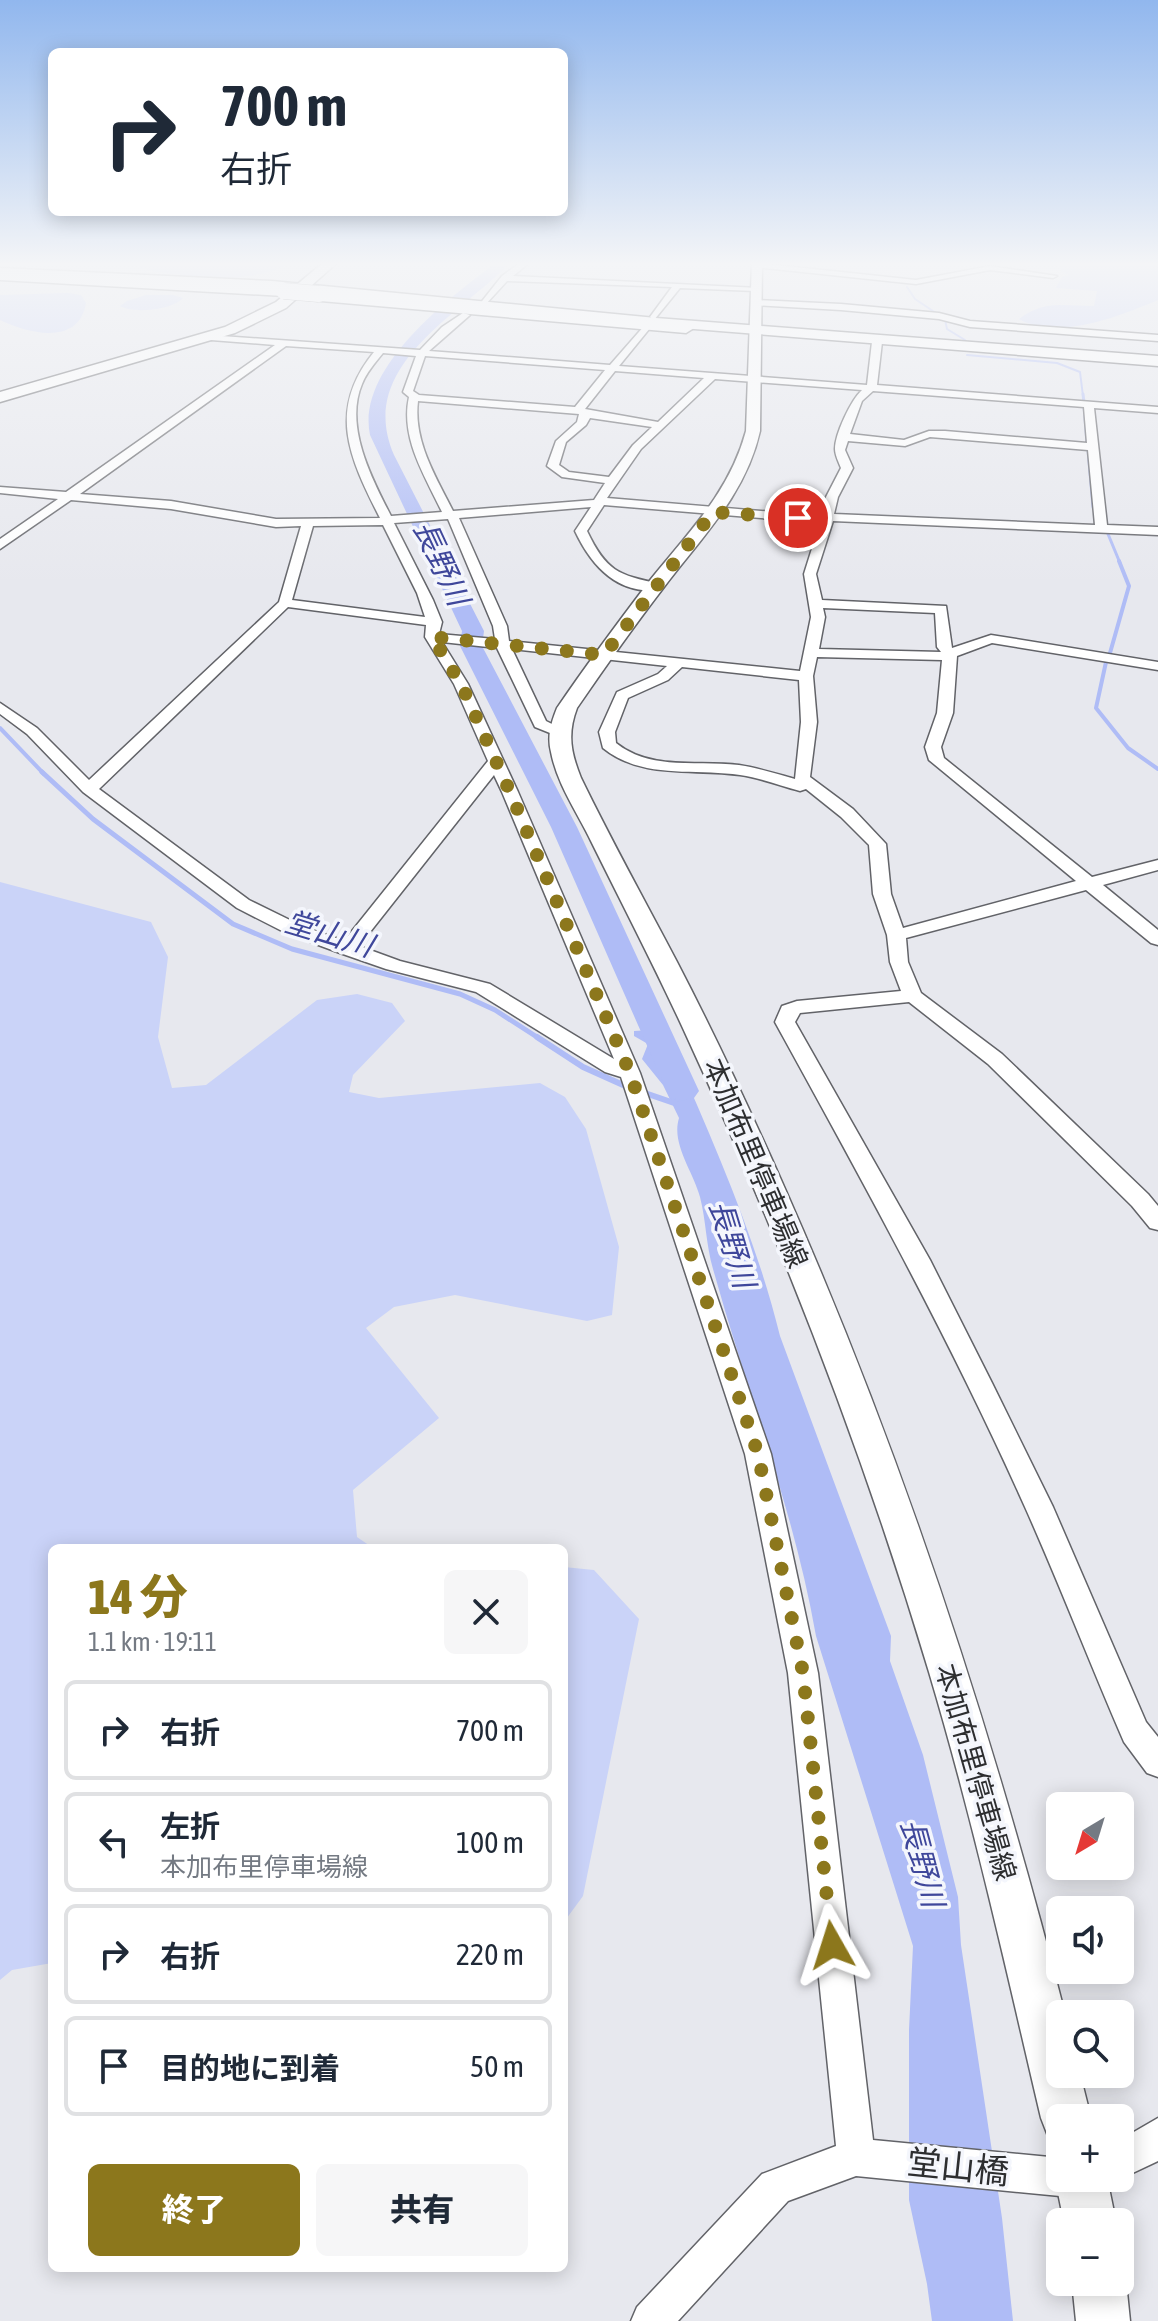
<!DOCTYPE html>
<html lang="ja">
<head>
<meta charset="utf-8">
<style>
	:root { --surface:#fff; --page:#f6f6f7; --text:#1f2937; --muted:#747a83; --line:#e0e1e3; --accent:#8c771c }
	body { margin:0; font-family:"Asap Condensed","Noto Sans JP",sans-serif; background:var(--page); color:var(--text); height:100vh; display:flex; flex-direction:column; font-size:30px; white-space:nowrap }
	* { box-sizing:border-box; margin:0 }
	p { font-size:26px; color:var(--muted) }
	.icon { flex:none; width:44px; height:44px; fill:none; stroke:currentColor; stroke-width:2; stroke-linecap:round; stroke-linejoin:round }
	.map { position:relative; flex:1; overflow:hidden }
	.side { position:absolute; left:48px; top:1544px; width:520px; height:728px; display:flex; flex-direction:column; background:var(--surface); border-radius:12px; box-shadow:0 4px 20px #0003 }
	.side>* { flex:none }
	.banner { position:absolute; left:48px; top:48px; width:520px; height:168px; border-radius:12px; box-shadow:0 4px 20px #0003; background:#fff; color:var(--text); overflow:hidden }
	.needle { width:52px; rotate:218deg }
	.fabs { position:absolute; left:1046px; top:1792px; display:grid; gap:16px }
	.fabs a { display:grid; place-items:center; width:88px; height:88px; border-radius:12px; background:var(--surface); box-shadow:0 4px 20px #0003; font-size:40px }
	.pin { position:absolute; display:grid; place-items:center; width:68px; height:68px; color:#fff; margin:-34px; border:4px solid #fff; border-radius:50%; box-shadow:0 2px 8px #0007 }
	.me { position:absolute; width:88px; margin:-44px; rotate:354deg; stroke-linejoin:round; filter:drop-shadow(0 0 6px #0008) }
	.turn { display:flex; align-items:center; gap:28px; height:168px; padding:0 40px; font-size:36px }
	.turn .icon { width:104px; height:104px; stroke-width:2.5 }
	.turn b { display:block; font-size:56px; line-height:68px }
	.round { display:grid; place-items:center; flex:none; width:84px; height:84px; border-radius:12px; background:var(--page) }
	.summary { display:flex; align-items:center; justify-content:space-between; height:136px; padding:0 40px }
	h1 { font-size:48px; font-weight:800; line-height:60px; color:var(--accent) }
	.button { display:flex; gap:16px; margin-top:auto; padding:16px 40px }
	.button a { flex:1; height:92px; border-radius:12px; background:var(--accent); color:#fff; font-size:32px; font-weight:800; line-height:92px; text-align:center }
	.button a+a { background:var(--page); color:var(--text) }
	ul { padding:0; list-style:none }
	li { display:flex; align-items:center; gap:24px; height:100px; margin:0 16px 12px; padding:0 24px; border:4px solid var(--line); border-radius:12px }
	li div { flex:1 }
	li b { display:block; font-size:30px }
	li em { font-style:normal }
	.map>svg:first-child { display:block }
</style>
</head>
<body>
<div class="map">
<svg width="1158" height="2321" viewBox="0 0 1158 2321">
	<rect width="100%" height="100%" fill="#e7e8ee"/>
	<path fill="#cad3f8" d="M 137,262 L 294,262 C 249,285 201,278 153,271 L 141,268 Z
		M 1062,262 L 1158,262 L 1158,300 C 1120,316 1058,341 1019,319 C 1044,300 1064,306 1094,306 L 1097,291 L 1056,288 L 1062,277 L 1069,275 L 1061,271 Z
		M 68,293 L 81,295 L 86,303 C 79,346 29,334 0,320 L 0,295 Z
		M 146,295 L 173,295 L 183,298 C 172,310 134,314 120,306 L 127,301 Z
		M 0,882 L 151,922 L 168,957 L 158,1037 L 172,1088 L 206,1085 L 317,1000 L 357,994 L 392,1003 L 405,1021 L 353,1075 L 349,1092 L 379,1098 L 540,1083 L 565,1097 L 586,1129 L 619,1247 L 612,1315 L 587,1321 L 455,1295 L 394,1307 L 366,1328 L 439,1418 L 353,1490 L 357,1537 L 373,1548 L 52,1548 L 52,1963 L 12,1970 L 0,1980 Z
		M 564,1567 L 594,1570 L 639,1619 L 583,1896 L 564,1922 Z"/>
	<path fill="#afbcf6" d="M 651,1030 L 657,1045 L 674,1052 C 714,1144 756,1238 780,1336 L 891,1636 L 890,1661 L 923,1755 L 958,1897 L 961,1945 L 1002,2218 L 1013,2321 L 932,2321 L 927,2284 L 909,2200 L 909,2030 L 913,1946 L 816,1636 C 794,1510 747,1392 713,1269 C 706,1245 706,1220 700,1197 C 693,1171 671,1144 679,1118 L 663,1085 L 642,1059 L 648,1044 L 634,1036 L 634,1031 Z"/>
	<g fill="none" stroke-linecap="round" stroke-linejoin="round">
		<path stroke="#afbcf6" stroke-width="2" d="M 907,287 L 915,299 L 939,315
			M 945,320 L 947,329 L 965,340
			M 967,355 L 1057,363 L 1080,372 L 1083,396"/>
		<path stroke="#afbcf6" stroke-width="3" d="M 1083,394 L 1084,403
			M 1084,406 L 1087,443
			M 1088,450 L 1093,507
			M 1108,534 L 1120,563"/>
		<path stroke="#afbcf6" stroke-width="4" d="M 1110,653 L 1129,586 L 1119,561
			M 1106,662 L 1096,708 L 1128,748 L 1158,769
			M 0,728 L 44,774"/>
		<path stroke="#afbcf6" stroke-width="5" d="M 42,772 L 93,819 L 233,924 L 292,949 L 460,994 L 495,1010 L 540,1039"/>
		<path stroke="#afbcf6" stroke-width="6" d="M 537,1037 L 583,1067 L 632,1089
			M 642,1092 L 677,1104"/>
		<path fill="#afbcf6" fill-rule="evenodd" d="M 497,262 L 511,262 C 460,315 355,366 394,455 L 484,631 L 482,646 L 577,827 L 699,1091 L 694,1098 L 683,1101 L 672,1098 L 667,1091 L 551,827 L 460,646 L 462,631 L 370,435 C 356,368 449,298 497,262 Z"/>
		<g stroke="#626368" stroke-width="3">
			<path id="minor" d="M 521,262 L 530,262 L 513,276 L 759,288 L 755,291 L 680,288 L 654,320 L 650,317 L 672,287 L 507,281 L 485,305 L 479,305 L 502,276 Z
				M 757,263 L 916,280 L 990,266 L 1057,276 L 1053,278 L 990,270 L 916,284 L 754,267 Z
				M 754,300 L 841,304 L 939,313 L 970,321 L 1158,335 L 1158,341 L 970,327 L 939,319 L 841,310 L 751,305 Z
				M 463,313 L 470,315 L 429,351 L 610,365 L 645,325 L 650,328 L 619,366 L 867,385 L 872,342 L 877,339 L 882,342 L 877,385 L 1158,407 L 1158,413 L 1094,408 L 1107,525 L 1158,527 L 1158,535 L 833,521 L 816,574 L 822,600 L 946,606 L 952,648 L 991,635 L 1158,662 L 1158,670 L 992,643 L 957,656 L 953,713 L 941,747 L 944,758 L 1092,877 L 1158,860 L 1158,870 L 1103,885 L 1158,930 L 1158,945 L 1151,943 L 1086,890 L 906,938 L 908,962 L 921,993 L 1002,1054 L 1148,1194 L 1158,1206 L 1158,1230 L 1150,1228 L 1132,1206 L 988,1064 L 909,1002 L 800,1013 L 795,1022 L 930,1260 L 992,1383 L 1053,1507 L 1146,1722 L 1158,1737 L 1158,1777 L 1147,1773 L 1124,1742 C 1090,1664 1060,1585 1025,1507 C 951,1341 863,1182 775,1022 L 782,1006 L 797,1001 L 901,991 L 890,962 L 887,935 L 873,894 L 869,845 L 841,817 L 806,789 L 800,791 C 780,786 761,778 740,775 C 692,768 643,780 603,748 L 599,732 L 617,692 L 658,674 L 667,666 L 512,649 L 546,721 L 568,732 L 560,737 L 535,727 L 497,648 L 442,642 L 468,684 L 518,792 L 640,1073 L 771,1454 L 818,1673 L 873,2140 L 1060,2158 L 1060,2178 L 1079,2178 L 1073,2190 L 1060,2196 L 856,2176 L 788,2201 L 678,2321 L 631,2321 L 637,2307 L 762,2174 L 836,2146 L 788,1673 L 745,1454 L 621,1077 L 605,1072 L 476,992 L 386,969 L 340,953 L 286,933 L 237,908 L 83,792 L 27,734 L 0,714 L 0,703 L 37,728 L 89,780 L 279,602 L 301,526 L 276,527 L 171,509 L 71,500 L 0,549 L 0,539 L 58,499 L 0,493 L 0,487 L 66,492 L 275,345 L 211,340 L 208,335 L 420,350 L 442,327 ZM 286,346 L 374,352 C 327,410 349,457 380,518 L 276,519 L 171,501 L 80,494 ZM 383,353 L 416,356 L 403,392 L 409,397 C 400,438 425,476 442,512 L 391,516 C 372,479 344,426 362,384 C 366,373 375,363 383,353 ZM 425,356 L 605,370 L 575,407 L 419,395 L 413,391 ZM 615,371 L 704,378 L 658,422 L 585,409 ZM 715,379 L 862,390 C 851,400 835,434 835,449 C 835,455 839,463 841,468 L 826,497 L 822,516 L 607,498 L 641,449 ZM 873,391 L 1084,407 L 1087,443 L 945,431 L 929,431 L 904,440 L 850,434 L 862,401 ZM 418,401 L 579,414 L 577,422 L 556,441 L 547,466 L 562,477 L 605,483 L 594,500 L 453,511 C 436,477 413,441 418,401 ZM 590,418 L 652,427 L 633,445 L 609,477 L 569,472 L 559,465 L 566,442 L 586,425 ZM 930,437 L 1088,450 L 1095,525 L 834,514 L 838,497 L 853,468 L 845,450 L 848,441 L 905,446 ZM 604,505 L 820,523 L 804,574 L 811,617 L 800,671 L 509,641 L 507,626 L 459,518 L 591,507 L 575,531 C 591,565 617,595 660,590 L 660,584 C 618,575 606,571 587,531 ZM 448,519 L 493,626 L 495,639 L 439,634 L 442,622 L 433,600 L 394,523 ZM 383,525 L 417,593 L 425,617 L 292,600 L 313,526 ZM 288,607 L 426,625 L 425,637 L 454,684 L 488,761 L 344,941 L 300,925 L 249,900 L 99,789 ZM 823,608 L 935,613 L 937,647 L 941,652 L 819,649 L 825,617 ZM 817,657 L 942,660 L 937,713 L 925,747 L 929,760 L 1076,881 L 903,928 L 891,894 L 886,844 L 853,809 L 810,777 L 817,722 L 813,676 ZM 682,667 L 799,680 L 801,722 L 795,779 C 777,774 758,768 739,765 C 697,760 651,771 616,743 L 615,732 L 628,698 L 668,680 ZM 494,775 L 502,792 L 614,1059 L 490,984 L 400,961 L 359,946 Z
				M 1158,2118 L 1158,2161 L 1120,2179 L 1118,2178 L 1120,2140 Z"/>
		</g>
		<g stroke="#626368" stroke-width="3">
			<path id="secondary" d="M 752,262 L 762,262 L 760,431 C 746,494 702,537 664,587 C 634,626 605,667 577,708 C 567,734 571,753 581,778 C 611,840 645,901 677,962 C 716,1037 752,1114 786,1191 C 904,1458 993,1732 1065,2014 L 1060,2014 L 1060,2074 L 1080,2074 L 1091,2118 L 1060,2118 L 1060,2141 L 1048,2136 L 1041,2118 C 1006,1969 973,1819 929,1672 C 864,1455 782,1243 687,1037 C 657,971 623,906 591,841 C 577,812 557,784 551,752 C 547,736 551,723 557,708 C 587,664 619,621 651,579 C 689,532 730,491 746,431 Z
				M 1060,2166 L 1060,2178 L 1107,2178 L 1116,2222 L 1064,2222 L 1055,2178 Z
				M 1120,2268 L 1126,2282 L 1130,2321 L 1076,2321 L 1072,2282 L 1120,2282 Z"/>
		</g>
		<g stroke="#626368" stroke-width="3">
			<path id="primary" d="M 324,262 L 338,262 L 286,308 L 235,333 L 0,402 L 0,392 L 225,327 L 276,302 Z"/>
		</g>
		<g stroke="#626368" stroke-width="3">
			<path id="trunk" d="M 0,268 L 272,281 L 656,318 L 1158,356 L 1158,366 L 656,326 L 272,289 L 0,276 Z"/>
		</g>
		<g stroke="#626368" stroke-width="3">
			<path id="motorway" d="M 0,272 L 284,286 L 292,291 L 284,296 L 0,280 Z
				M 314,292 L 686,323 L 694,328 L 686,333 L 309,300 L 309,294 Z"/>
		</g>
		<use href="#minor" fill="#fff" fill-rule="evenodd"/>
		<use href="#secondary" fill="#fff" fill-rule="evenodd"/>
		<use href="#primary" fill="#fff" fill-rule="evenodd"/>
		<use href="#trunk" fill="#fff" fill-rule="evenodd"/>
		<use href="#motorway" fill="#fff" fill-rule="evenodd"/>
		<g stroke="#626368" stroke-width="17" stroke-linecap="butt">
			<path id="motorway-bridge" d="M 284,291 L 319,294"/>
		</g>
		<use href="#motorway-bridge" stroke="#fff" stroke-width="16"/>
	</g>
	<linearGradient id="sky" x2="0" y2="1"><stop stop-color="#91b7ee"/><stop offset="0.45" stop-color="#f4f5f7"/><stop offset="1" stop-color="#f4f5f7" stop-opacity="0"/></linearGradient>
	<rect width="1158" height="587" fill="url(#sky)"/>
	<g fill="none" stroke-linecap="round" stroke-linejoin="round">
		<path stroke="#8c771c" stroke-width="14" stroke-dasharray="0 25.2" d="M 798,518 L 713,512 L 604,655 L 432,637 L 461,684 L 510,792 L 630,1073 L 758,1454 L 803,1673 L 832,1945"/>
	</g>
	<g text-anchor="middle" stroke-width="7" stroke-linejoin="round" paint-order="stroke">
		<g font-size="28" fill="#2d2e30" stroke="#f4f6fc">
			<text transform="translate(756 1163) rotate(67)" y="10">本加布里停車場線</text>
			<text transform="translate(976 1772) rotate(74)" y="10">本加布里停車場線</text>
		</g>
		<g font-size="30" font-style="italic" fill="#3f479b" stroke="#f4f6fc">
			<text transform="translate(441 563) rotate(65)" y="10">長野川</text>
			<text transform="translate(329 934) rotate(17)" y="10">堂山川</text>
			<text transform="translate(732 1244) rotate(73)" y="10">長野川</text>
			<text transform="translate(922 1863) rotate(75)" y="10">長野川</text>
		</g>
		<g font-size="34" fill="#2d2e30" stroke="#f4f6fc">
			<text transform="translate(958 2167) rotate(6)" y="12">堂山橋</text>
		</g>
	</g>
</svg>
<div class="fabs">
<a><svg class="needle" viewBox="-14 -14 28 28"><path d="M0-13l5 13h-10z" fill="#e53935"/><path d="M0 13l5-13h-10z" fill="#747a83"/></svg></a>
<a><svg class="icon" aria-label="sound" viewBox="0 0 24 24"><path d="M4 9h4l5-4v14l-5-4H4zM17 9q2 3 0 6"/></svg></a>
<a><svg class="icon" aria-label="search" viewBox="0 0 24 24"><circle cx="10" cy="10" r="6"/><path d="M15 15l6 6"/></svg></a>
<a>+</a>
<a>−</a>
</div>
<div class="pin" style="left:798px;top:518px;background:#d93025"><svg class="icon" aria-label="arrive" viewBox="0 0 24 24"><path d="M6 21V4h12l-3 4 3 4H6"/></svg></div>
<svg class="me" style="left:832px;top:1945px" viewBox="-20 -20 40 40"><path d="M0-17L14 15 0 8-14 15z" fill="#8c771c" stroke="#fff" stroke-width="4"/></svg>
<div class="banner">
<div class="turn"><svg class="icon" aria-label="right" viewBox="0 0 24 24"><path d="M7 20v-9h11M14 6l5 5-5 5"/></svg><div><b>700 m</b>右折</div></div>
</div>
<section class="side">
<div class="summary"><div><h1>14 分</h1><p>1.1 km · 19:11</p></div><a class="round"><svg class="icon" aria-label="close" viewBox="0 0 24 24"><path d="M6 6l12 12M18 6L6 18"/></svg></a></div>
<ul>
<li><svg class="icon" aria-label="right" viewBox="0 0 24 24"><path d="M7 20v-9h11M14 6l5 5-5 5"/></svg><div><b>右折</b></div><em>700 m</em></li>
<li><svg class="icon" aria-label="left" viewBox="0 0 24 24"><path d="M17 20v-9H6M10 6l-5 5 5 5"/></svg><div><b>左折</b><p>本加布里停車場線</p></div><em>100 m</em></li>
<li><svg class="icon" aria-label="right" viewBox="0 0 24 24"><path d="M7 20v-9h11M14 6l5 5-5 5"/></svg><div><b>右折</b></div><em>220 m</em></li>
<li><svg class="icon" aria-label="arrive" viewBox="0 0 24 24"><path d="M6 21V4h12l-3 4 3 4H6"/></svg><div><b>目的地に到着</b></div><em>50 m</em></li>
</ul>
<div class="button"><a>終了</a><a>共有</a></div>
</section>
</div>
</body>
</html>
